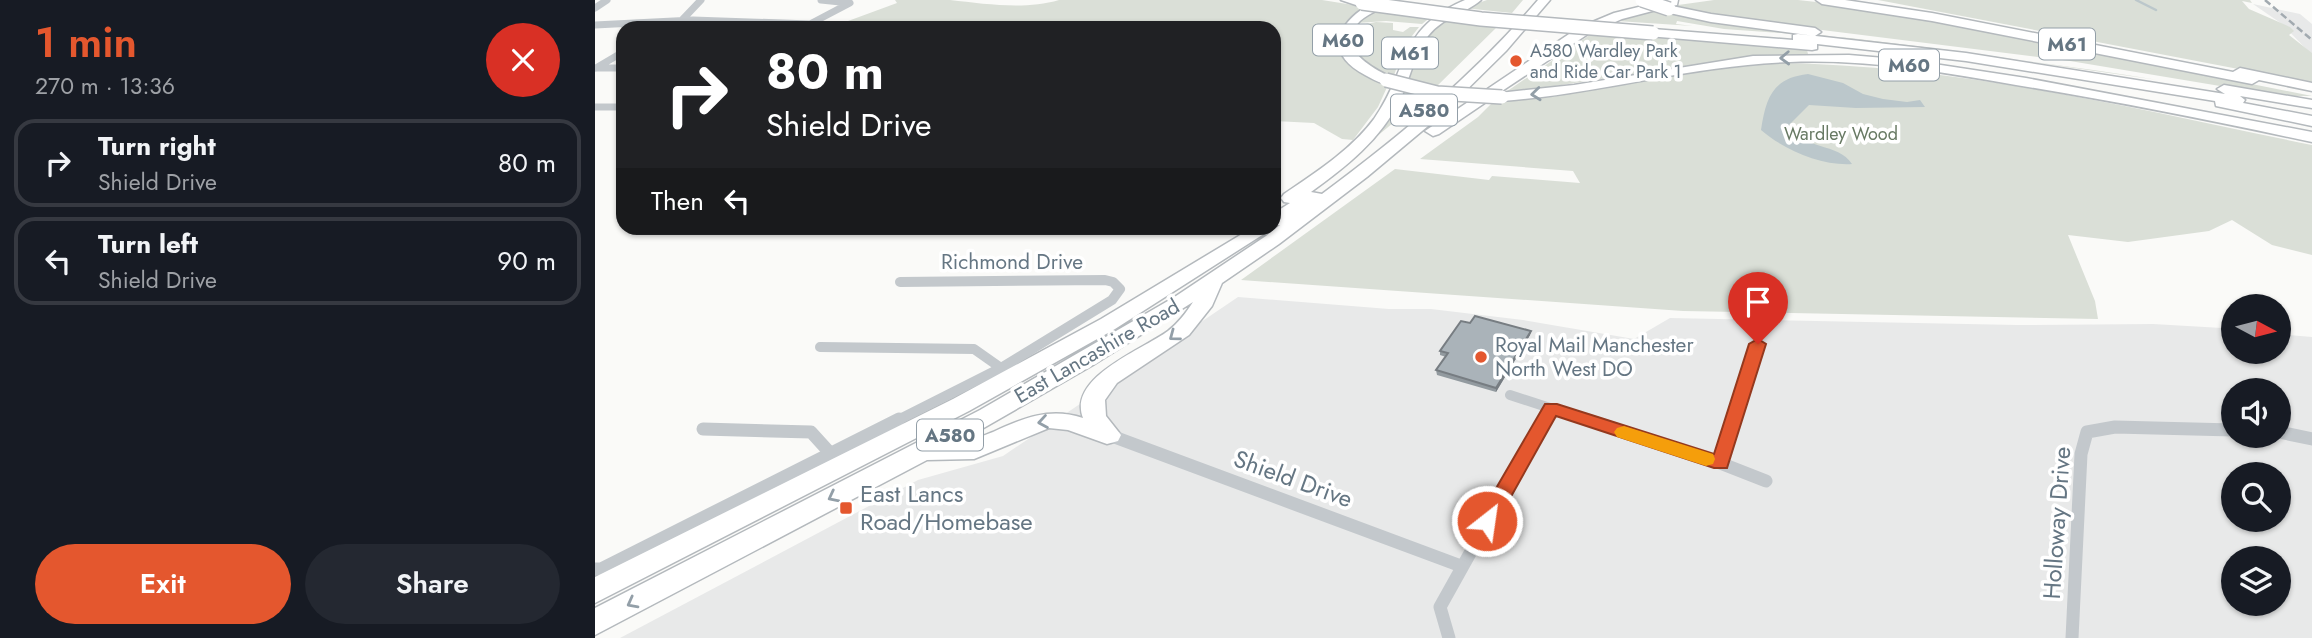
<!DOCTYPE html>
<html lang="en">
<head>
<meta charset="utf-8">
<style>
	:root { --surface:#171b24; --page:#242831; --text:#f1f3f6; --muted:#9ea1a6; --line:#363941; --accent:#e4572e }
	body { margin:0; font-family:Jost,sans-serif; background:var(--page); color:var(--text); height:100vh; display:flex; flex-direction:column; font-size:26px; white-space:nowrap }
	* { box-sizing:border-box; margin:0 }
	p { font-size:23px; color:var(--muted) }
	.icon { flex:none; width:38px; height:38px; fill:none; stroke:currentColor; stroke-width:2; stroke-linecap:round; stroke-linejoin:round }
	.map { position:relative; flex:1; overflow:hidden }
	.panel { display:flex; flex-direction:column; background:var(--surface); width:595px }
	.panel>* { flex:none }
	.top-card { position:absolute; left:21px; top:21px; width:665px; height:214px; border-radius:21px; box-shadow:0 2px 5px #0004; background:#202124; color:#fff; overflow:hidden }
	.needle { width:46px; rotate:97deg }
	.tools { position:absolute; left:1626px; top:294px; display:grid; gap:14px }
	.tools a { display:grid; place-items:center; width:70px; height:70px; border-radius:50%; background:var(--surface); box-shadow:0 2px 5px #0004; font-size:35px }
	.pin { position:absolute; display:grid; place-items:center; width:60px; height:60px; color:#fff; margin:-72px -30px; border-radius:50% 50% 50% 0; rotate:-45deg; box-shadow:0 0 7px #0007 }
	.pin .icon { rotate:45deg }
	.me { position:absolute; width:77px; margin:-38px; rotate:30deg; stroke-linejoin:round; filter:drop-shadow(0 0 5px #0008) }
	.turn { display:flex; align-items:center; gap:24px; height:147px; padding:0 35px; font-size:32px }
	.turn .icon { width:91px; height:91px; stroke-width:2.5 }
	.turn b { display:block; font-size:49px; line-height:60px }
	.then { display:flex; align-items:center; height:66px; padding:0 35px; background:#0003; gap:14px; font-size:26px }
	.round { display:grid; place-items:center; flex:none; width:74px; height:74px; border-radius:37px; background:var(--page) }
	.head { display:flex; align-items:center; justify-content:space-between; height:119px; padding:0 35px }
	h1 { font-size:42px; font-weight:600; line-height:52px; color:var(--accent) }
	.button { display:flex; gap:14px; margin-top:auto; padding:14px 35px }
	.button a { flex:1; height:80px; border-radius:42px; background:var(--accent); color:#fff; font-size:28px; font-weight:600; line-height:80px; text-align:center }
	.button a+a { background:var(--page); color:var(--text) }
	ul { padding:0; list-style:none }
	li { display:flex; align-items:center; gap:21px; height:88px; margin:0 14px 10px; padding:0 21px; border:4px solid var(--line); border-radius:21px }
	li div { flex:1 }
	li b { display:block; font-size:26px }
	li em { font-style:normal }
	main { display:flex; flex:1; min-height:0 }
	.map>svg:first-child { display:block }
</style>
</head>
<body>
<main>
<section class="panel">
<div class="head"><div><h1>1 min</h1><p>270 m · 13:36</p></div><a class="round" style="background:#d93025;color:#fff"><svg class="icon" aria-label="close" viewBox="0 0 24 24"><path d="M6 6l12 12M18 6L6 18"/></svg></a></div>
<ul>
<li><svg class="icon" aria-label="right" viewBox="0 0 24 24"><path d="M7 20v-9h11M14 6l5 5-5 5"/></svg><div><b>Turn right</b><p>Shield Drive</p></div><em>80 m</em></li>
<li><svg class="icon" aria-label="left" viewBox="0 0 24 24"><path d="M17 20v-9H6M10 6l-5 5 5 5"/></svg><div><b>Turn left</b><p>Shield Drive</p></div><em>90 m</em></li>
</ul>
<div class="button"><a>Exit</a><a>Share</a></div>
</section>
<div class="map">
<svg width="1717" height="638" viewBox="0 0 1717 638">
	<rect width="100%" height="100%" fill="#fafaf8"/>
	<path fill="#e8e9e9" fill-rule="evenodd" d="M 1658,4 L 1705,14 L 1717,24 L 1717,55 L 1687,24 Z
		M 643,297 L 794,309 L 836,309 L 928,320 L 1039,339 L 1075,318 L 1422,325 L 1558,324 L 1627,328 L 1638,329 L 1638,352 L 1684,352 L 1684,334 L 1717,337 L 1717,638 L 25,638 L 323,480 L 408,456 ZM 1638,390 L 1684,390 L 1684,436 L 1638,436 ZM 1638,474 L 1684,474 L 1684,520 L 1638,520 ZM 1638,558 L 1684,558 L 1684,604 L 1638,604 Z"/>
	<path fill="#dadfd7" d="M 300,0 C 318,0 337,0 355,0 C 391,4 430,10 464,0 L 727,0 L 771,7 C 717,41 752,67 793,85 L 783,107 L 758,140 L 747,139 L 719,123 L 679,121 L 679,28 L 454,28 L 452,25 L 397,24 L 379,28 L 234,28 L 302,3 Z
		M 892,0 L 928,0 L 917,13 L 869,8 Z
		M 1119,0 L 1203,0 L 1276,8 L 1717,96 L 1685,96 L 1475,61 L 1146,20 L 1076,6 Z
		M 1283,0 L 1655,0 L 1657,3 L 1647,1 L 1654,9 L 1695,27 L 1699,31 L 1694,35 L 1717,53 L 1717,83 Z
		M 781,9 L 836,17 L 827,24 L 791,21 L 762,23 Z
		M 1062,9 C 1227,40 1396,53 1563,80 L 1354,50 L 1255,38 L 1129,29 L 1082,21 L 1081,24 L 1098,26 L 1022,21 Z
		M 847,19 L 904,25 L 839,89 L 812,82 L 825,43 Z
		M 781,22 L 798,23 L 798,30 L 808,32 L 815,27 L 824,27 L 810,45 L 798,78 L 768,61 L 756,44 L 760,26 Z
		M 999,32 L 1212,50 L 1213,54 L 1130,60 L 908,94 Z
		M 1183,63 C 1363,65 1541,109 1717,145 L 1717,255 L 1677,245 L 1637,220 L 1614,231 L 1533,242 L 1473,235 L 1500,301 L 1503,319 L 1088,311 L 646,280 L 800,169 L 894,180 L 897,176 L 985,183 L 978,171 L 825,159 L 883,117 L 899,101 L 955,97 L 1110,70 Z
		M 808,90 L 832,95 L 775,142 Z"/>
	<path fill="#bbc7cb" d="M 1213,74 L 1248,83 L 1268,94 L 1288,99 L 1312,102 L 1325,100 L 1330,107 L 1261,108 L 1214,105 L 1194,125 C 1208,151 1243,142 1257,164 C 1227,166 1189,150 1166,130 C 1171,97 1178,78 1213,74 Z"/>
	<g fill="none" stroke-linecap="round" stroke-linejoin="round">
		<path stroke="#bbc7cb" stroke-width="2.5" d="M 1541,0 L 1561,10"/>
		<g stroke="#b4b9bd" stroke-width="3">
			<path id="highway" d="M 746,0 L 769,0 L 773,3 L 767,7 Z
				M 783,0 L 798,0 C 789,9 775,12 765,21 C 739,47 775,67 796,77 L 796,83 C 787,85 779,80 770,75 C 724,50 746,18 783,0 Z
				M 870,0 L 886,0 C 870,14 849,16 833,36 C 819,54 815,79 805,100 C 786,139 751,167 716,192 L 727,194 C 805,136 879,75 943,0 L 955,0 L 911,51 L 845,116 L 772,177 L 684,244 L 627,283 L 617,306 L 594,335 L 522,383 L 510,400 L 511,416 L 526,435 L 523,441 L 512,444 L 473,430 L 454,428 L 379,459 L 332,460 L 0,635 L 0,608 L 385,410 L 578,298 L 671,236 L 685,225 L 679,226 L 679,213 L 695,203 L 689,202 L 686,198 L 689,194 C 720,173 756,150 779,119 C 815,68 802,29 870,0 ZM 598,302 C 591,313 583,323 573,331 C 549,349 472,377 488,418 C 455,407 428,418 398,432 C 387,436 378,441 366,441 L 498,365 Z
				M 1072,0 L 1083,0 L 1082,5 L 1077,6 L 1116,14 L 1220,28 L 1226,32 L 1220,36 L 1116,22 L 1070,12 L 1069,8 L 1027,19 L 993,34 L 904,93 L 979,85 L 1158,56 L 1254,55 L 1313,60 L 1431,78 L 1717,132 L 1717,142 C 1619,121 1520,101 1421,85 C 1346,72 1271,59 1195,62 C 1098,65 1004,94 907,101 L 902,100 L 900,96 L 844,134 L 838,136 L 830,131 L 983,28 L 1019,13 Z
				M 1221,0 L 1250,0 L 1337,13 L 1638,72 L 1645,68 L 1717,83 L 1717,91 L 1664,80 L 1657,84 L 1337,21 L 1227,4 Z
				M 1058,29 L 1198,40 L 1198,35 L 1203,34 L 1371,53 L 1630,94 L 1622,89 L 1629,85 L 1717,100 L 1717,108 L 1645,96 L 1650,100 L 1648,103 L 1717,116 L 1717,126 L 1621,106 L 1620,101 L 1371,61 L 1222,44 L 1222,49 L 1217,50 L 1053,36 L 1052,33 Z
				M 657,228 L 678,228 L 520,329 L 374,411 L 0,603 L 0,577 L 358,399 L 506,319 Z"/>
		</g>
		<path stroke="#c3c8cc" stroke-width="7" d="M 0,8 L 12,0
			M 87,20 L 106,0
			M 0,25 L 98,20 L 215,24 L 255,3 L 226,0
			M 1,68 L 28,52
			M 3,68 L 28,68
			M 0,107 L 28,107"/>
		<path stroke="#c3c8cc" stroke-width="10" d="M 225,347 L 379,349 L 406,368
			M 915,395 L 995,421
			M 301,421 L 406,368 L 517,300 L 525,289 L 518,282 L 510,280 L 305,282
			M 949,421 L 956,408
			M 1138,421 L 1163,344"/>
		<path stroke="#c3c8cc" stroke-width="13" d="M 990,419 L 1125,463 L 1171,481
			M 108,429 L 216,432 L 236,454
			M 1684,432 L 1717,439
			M 514,435 L 866,566
			M 1125,463 L 1139,419
			M 0,569 L 6,569 L 304,419
			M 854,638 L 845,607 L 950,419
			M 1477,638 L 1486,454 L 1492,432 L 1520,427 L 1638,430"/>
		<use href="#highway" fill="#fff" fill-rule="evenodd"/>
		<path stroke="#a2aab0" stroke-width="2.5" stroke-dasharray="7 3.5" stroke-linecap="butt" d="M 1670,0 L 1717,40"/>
		<g stroke="#b4b9bd" stroke-width="16" stroke-linecap="butt">
			<path id="highway-bridge" d="M 1047,0 L 1074,9
				M 767,3 L 886,19 L 1058,33
				M 791,80 L 842,93 L 907,97"/>
		</g>
		<use href="#highway-bridge" stroke="#fff" stroke-width="13"/>
	</g>
	<path fill="#929a9f" d="M 875,323 L 936,331 L 935,335 L 901,392 L 842,375 L 841,370 L 851,357 L 845,355 L 845,351 Z"/>
	<path fill="#777d82" d="M 936,331 L 935,335 L 901,392 L 901,388 Z"/>
	<path fill="#aab3b9" stroke="#777d82" stroke-width="2" d="M 880,316 L 936,331 L 901,388 L 841,370 L 853,353 L 845,351 L 866,321 L 875,323 Z"/>
	<defs><path id="oneway-chevron" d="M-2-3.5L2.5 0L-2 3.5" fill="none" stroke-width="1.6" stroke-linecap="round" stroke-linejoin="round" transform="scale(1.75)"/></defs>
	<g stroke="#939fa8">
		<use href="#oneway-chevron" transform="translate(1190 58) rotate(178)"/>
		<use href="#oneway-chevron" transform="translate(941 94) rotate(174)"/>
		<use href="#oneway-chevron" transform="translate(579 336) rotate(143)"/>
		<use href="#oneway-chevron" transform="translate(448 422) rotate(171)"/>
		<use href="#oneway-chevron" transform="translate(238 497) rotate(153)"/>
		<use href="#oneway-chevron" transform="translate(37 603) rotate(152)"/>
	</g>
	<path fill="#e4572e" stroke="#94391e" stroke-width="2" d="M 1163,339 L 1171,344 L 1132,468 L 1119,468 L 961,416 L 899,527 L 892,529 L 885,527 L 882,521 L 950,404 L 962,404 L 1119,454 L 1154,344 Z"/>
	<path fill="#f59e0b" d="M 1029,426 L 1118,454 L 1120,459 L 1118,464 L 1111,466 L 1022,437 L 1019,432 L 1022,428 Z"/>
	<g fill="#e4572e" stroke="#fff" stroke-width="2.5">
		<circle cx="921" cy="61" r="7"/>
		<circle cx="886" cy="357" r="7"/>
		<rect x="244" y="501" width="14" height="14" rx="3.5"/>
	</g>
	<g text-anchor="middle" stroke-width="7" stroke-linejoin="round" paint-order="stroke">
		<g font-size="18" fill="#657683" stroke="#fff" text-anchor="start">
			<text x="935" y="57">A580 Wardley Park<tspan x="935" dy="21">and Ride Car Park 1</tspan></text>
		</g>
		<g font-size="18" fill="#687a64" stroke="#fff">
			<text x="1246" y="140">Wardley Wood</text>
		</g>
		<g fill="#fff" stroke="#939fa8" stroke-width="2">
			<rect x="718" y="24.5" width="60" height="31" rx="5"/>
			<rect x="1444" y="28.5" width="56" height="31" rx="5"/>
			<rect x="787" y="37.5" width="56" height="31" rx="5"/>
			<rect x="1284" y="49.5" width="60" height="31" rx="5"/>
			<rect x="796" y="94.5" width="66" height="31" rx="5"/>
			<rect x="322" y="419.5" width="66" height="31" rx="5"/>
		</g>
		<g font-size="19" font-weight="bold" fill="#657683">
			<text x="748" y="47">M60</text>
			<text x="1472" y="51">M61</text>
			<text x="815" y="60">M61</text>
			<text x="1314" y="72">M60</text>
			<text x="829" y="117">A580</text>
			<text x="355" y="442">A580</text>
		</g>
		<g font-size="21" fill="#657683" stroke="#fff">
			<text x="417" y="269">Richmond Drive</text>
			<text transform="translate(502 351) rotate(-30)" y="7">East Lancashire Road</text>
		</g>
		<g font-size="21" fill="#657683" stroke="#fff" text-anchor="start">
			<text x="900" y="352">Royal Mail Manchester<tspan x="900" dy="24">North West DO</tspan></text>
		</g>
		<g font-size="24" fill="#657683" stroke="#fff">
			<text transform="translate(698 479) rotate(20)" y="8">Shield Drive</text>
			<text transform="translate(1462 523) rotate(-86)" y="8">Holloway Drive</text>
		</g>
		<g font-size="24" fill="#657683" stroke="#fff" text-anchor="start">
			<text x="265" y="502">East Lancs<tspan x="265" dy="28">Road/Homebase</tspan></text>
		</g>
	</g>
</svg>
<div class="tools">
<a><svg class="needle" viewBox="-14 -14 28 28"><path d="M0-13l5 13h-10z" fill="#e53935"/><path d="M0 13l5-13h-10z" fill="#9ea1a6"/></svg></a>
<a><svg class="icon" aria-label="sound" viewBox="0 0 24 24"><path d="M4 9h4l5-4v14l-5-4H4zM17 9q2 3 0 6"/></svg></a>
<a><svg class="icon" aria-label="search" viewBox="0 0 24 24"><circle cx="10" cy="10" r="6"/><path d="M15 15l6 6"/></svg></a>
<a><svg class="icon" aria-label="layers" viewBox="0 0 24 24"><path d="M12 4l9 5-9 5-9-5zM3 14l9 5 9-5"/></svg></a>
</div>
<div class="pin" style="left:1163px;top:344px;background:#d93025"><svg class="icon" aria-label="arrive" viewBox="0 0 24 24"><path d="M6 21V4h12l-3 4 3 4H6"/></svg></div>
<svg class="me" style="left:892px;top:521px" viewBox="-20 -20 40 40"><circle r="17" fill="#e4572e" stroke="#fff" stroke-width="3"/><path d="M0-11L8 9 0 5-8 9z" fill="#fff"/></svg>
<div class="top-card">
<div class="turn"><svg class="icon" aria-label="right" viewBox="0 0 24 24"><path d="M7 20v-9h11M14 6l5 5-5 5"/></svg><div><b>80 m</b>Shield Drive</div></div>
<div class="then">Then<svg class="icon" aria-label="left" viewBox="0 0 24 24"><path d="M17 20v-9H6M10 6l-5 5 5 5"/></svg></div>
</div>
</div>
</main>
</body>
</html>
